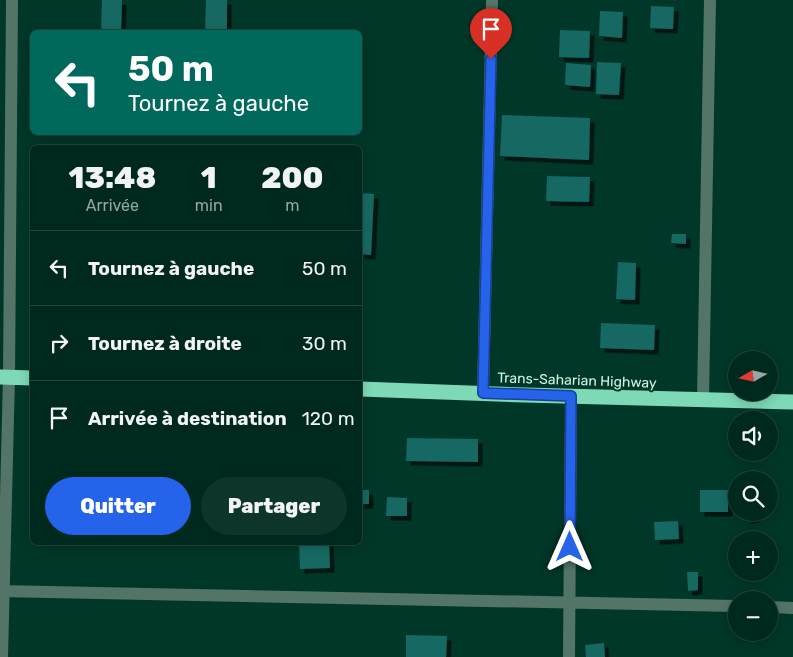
<!DOCTYPE html>
<html lang="fr">
<head>
<meta charset="utf-8">
<style>
	:root { --surface:#00291e; --page:#0e352b; --text:#f1f3f6; --muted:#95a6a4; --line:#22453c; --accent:#2563eb }
	body { margin:0; font-family:Rubik,sans-serif; background:var(--page); color:var(--text); height:100vh; display:flex; flex-direction:column; font-size:19px; white-space:nowrap }
	* { box-sizing:border-box; margin:0 }
	p { font-size:16px; color:var(--muted) }
	.icon { flex:none; width:28px; height:28px; fill:none; stroke:currentColor; stroke-width:2; stroke-linecap:round; stroke-linejoin:round }
	.map { position:relative; flex:1; overflow:hidden }
	.side { position:absolute; left:30px; top:145px; width:332px; height:400px; display:flex; flex-direction:column; background:var(--surface); border-radius:8px; box-shadow:0 2px 12px #0003,0 0 0 1px var(--line) }
	.side>* { flex:none }
	.hud { position:absolute; left:30px; top:30px; width:332px; height:105px; border-radius:8px; box-shadow:0 2px 12px #0003,0 0 0 1px var(--line); background:#00695c; color:#fff; overflow:hidden }
	.needle { width:32px; rotate:261deg }
	.tools { position:absolute; left:728px; top:351px; display:grid; gap:10px }
	.tools a { display:grid; place-items:center; width:50px; height:50px; border-radius:50%; background:var(--surface); box-shadow:0 2px 12px #0003,0 0 0 1px var(--line); font-size:25px }
	.pin { position:absolute; display:grid; place-items:center; width:42px; height:42px; color:#fff; margin:-51px -21px; border-radius:50% 50% 50% 0; rotate:-45deg; box-shadow:0 0 5px #0007 }
	.pin .icon { rotate:45deg }
	.me { position:absolute; width:55px; margin:-28px; rotate:0deg; stroke-linejoin:round; filter:drop-shadow(0 0 4px #0008) }
	.turn { display:flex; align-items:center; gap:18px; height:105px; padding:0 15px; font-size:22px }
	.turn .icon { width:65px; height:65px; stroke-width:2.5 }
	.turn b { display:block; font-size:35px; line-height:42px }
	.eta { display:flex; justify-content:space-evenly; align-items:center; height:85px; text-align:center }
	.eta b { font-size:30px; font-weight:800; line-height:35px }
	.button { display:flex; gap:10px; margin-top:auto; padding:10px 15px }
	.button a { flex:1; height:58px; border-radius:30px; background:var(--accent); color:#fff; font-size:20px; font-weight:800; line-height:58px; text-align:center }
	.button a+a { background:var(--page); color:var(--text) }
	ul { padding:0; list-style:none }
	li { display:flex; align-items:center; gap:15px; height:75px; padding:0 15px; border-top:1px solid var(--line) }
	li div { flex:1 }
	li b { display:block; font-size:19px }
	li em { font-style:normal }
	.map>svg:first-child { display:block }
</style>
</head>
<body>
<div class="map">
<svg width="793" height="657" viewBox="0 0 793 657">
	<defs>
		<filter id="shadow"><feDropShadow dx="4.5" dy="4.5" stdDeviation="0" flood-color="#0009"/></filter>
	</defs>
	<rect width="100%" height="100%" fill="#003728"/>
	<path fill="#136963" filter="url(#shadow)" d="M 102,0 L 122,0 L 121,32 L 101,32 Z
		M 206,0 L 227,0 L 227,32 L 205,32 Z
		M 651,6 L 674,7 L 673,29 L 650,28 Z
		M 600,11 L 623,12 L 622,38 L 599,36 Z
		M 560,30 L 590,31 L 589,58 L 559,57 Z
		M 597,62 L 621,63 L 619,95 L 596,94 Z
		M 566,63 L 591,65 L 590,87 L 565,85 Z
		M 502,115 L 590,118 L 589,160 L 500,156 Z
		M 547,176 L 590,177 L 589,202 L 546,201 Z
		M 360,193 L 374,194 L 371,255 L 360,254 Z
		M 672,234 L 686,234 L 686,244 L 671,243 Z
		M 618,262 L 636,263 L 635,300 L 616,299 Z
		M 601,323 L 655,325 L 654,350 L 600,348 Z
		M 407,438 L 478,439 L 478,462 L 406,461 Z
		M 360,490 L 369,490 L 369,504 L 360,504 Z
		M 700,490 L 728,490 L 728,512 L 700,512 Z
		M 387,497 L 407,498 L 407,516 L 386,516 Z
		M 746,512 L 754,512 L 755,518 L 747,519 Z
		M 678,521 L 679,539 L 655,540 L 654,522 Z
		M 299,542 L 329,542 L 330,568 L 300,569 Z
		M 687,572 L 698,572 L 698,590 L 688,591 Z
		M 406,635 L 447,636 L 446,657 L 406,657 Z
		M 604,643 L 605,657 L 586,657 L 585,645 Z"/>
	<g fill="none" stroke-linecap="round" stroke-linejoin="round">
		<path stroke="#537567" stroke-width="12" d="M 483,393 L 492,0
			M 703,399 L 710,0
			M 0,591 L 736,606
			M 769,607 L 793,608
			M 2,657 L 9,377 L 12,0
			M 569,657 L 571,396"/>
		<path stroke="#7dd9b6" stroke-width="15" d="M 0,377 L 32,378
			M 360,389 L 525,395 L 793,402"/>
	</g>
	<g fill="none" stroke-linecap="round" stroke-linejoin="round">
		<g stroke="#184099" stroke-width="12">
			<path id="route" d="M 491,59 L 483,393 L 571,396 L 570,547"/>
		</g>
		<use href="#route" stroke="#2563eb" stroke-width="9"/>
	</g>
	<g text-anchor="middle" stroke-width="4" stroke-linejoin="round" paint-order="stroke">
		<g font-size="14" fill="#cbf6e4" stroke="#003728">
			<text transform="translate(577 380) rotate(2)" y="5">Trans-Saharian Highway</text>
		</g>
	</g>
</svg>
<div class="tools">
<a><svg class="needle" viewBox="-14 -14 28 28"><path d="M0-13l5 13h-10z" fill="#e53935"/><path d="M0 13l5-13h-10z" fill="#95a6a4"/></svg></a>
<a><svg class="icon" aria-label="sound" viewBox="0 0 24 24"><path d="M4 9h4l5-4v14l-5-4H4zM17 9q2 3 0 6"/></svg></a>
<a><svg class="icon" aria-label="search" viewBox="0 0 24 24"><circle cx="10" cy="10" r="6"/><path d="M15 15l6 6"/></svg></a>
<a>+</a>
<a>−</a>
</div>
<div class="pin" style="left:491px;top:59px;background:#d93025"><svg class="icon" aria-label="arrive" viewBox="0 0 24 24"><path d="M6 21V4h12l-3 4 3 4H6"/></svg></div>
<svg class="me" style="left:570px;top:547px" viewBox="-20 -20 40 40"><path d="M0-17L14 15 0 8-14 15z" fill="#2563eb" stroke="#fff" stroke-width="4"/></svg>
<div class="hud">
<div class="turn"><svg class="icon" aria-label="left" viewBox="0 0 24 24"><path d="M17 20v-9H6M10 6l-5 5 5 5"/></svg><div><b>50 m</b>Tournez à gauche</div></div>
</div>
<section class="side">
<div class="eta">
<div><b>13:48</b><p>Arrivée</p></div>
<div><b>1</b><p>min</p></div>
<div><b>200</b><p>m</p></div>
</div>
<ul>
<li><svg class="icon" aria-label="left" viewBox="0 0 24 24"><path d="M17 20v-9H6M10 6l-5 5 5 5"/></svg><div><b>Tournez à gauche</b></div><em>50 m</em></li>
<li><svg class="icon" aria-label="right" viewBox="0 0 24 24"><path d="M7 20v-9h11M14 6l5 5-5 5"/></svg><div><b>Tournez à droite</b></div><em>30 m</em></li>
<li><svg class="icon" aria-label="arrive" viewBox="0 0 24 24"><path d="M6 21V4h12l-3 4 3 4H6"/></svg><div><b>Arrivée à destination</b></div><em>120 m</em></li>
</ul>
<div class="button"><a>Quitter</a><a>Partager</a></div>
</section>
</div>
</body>
</html>
